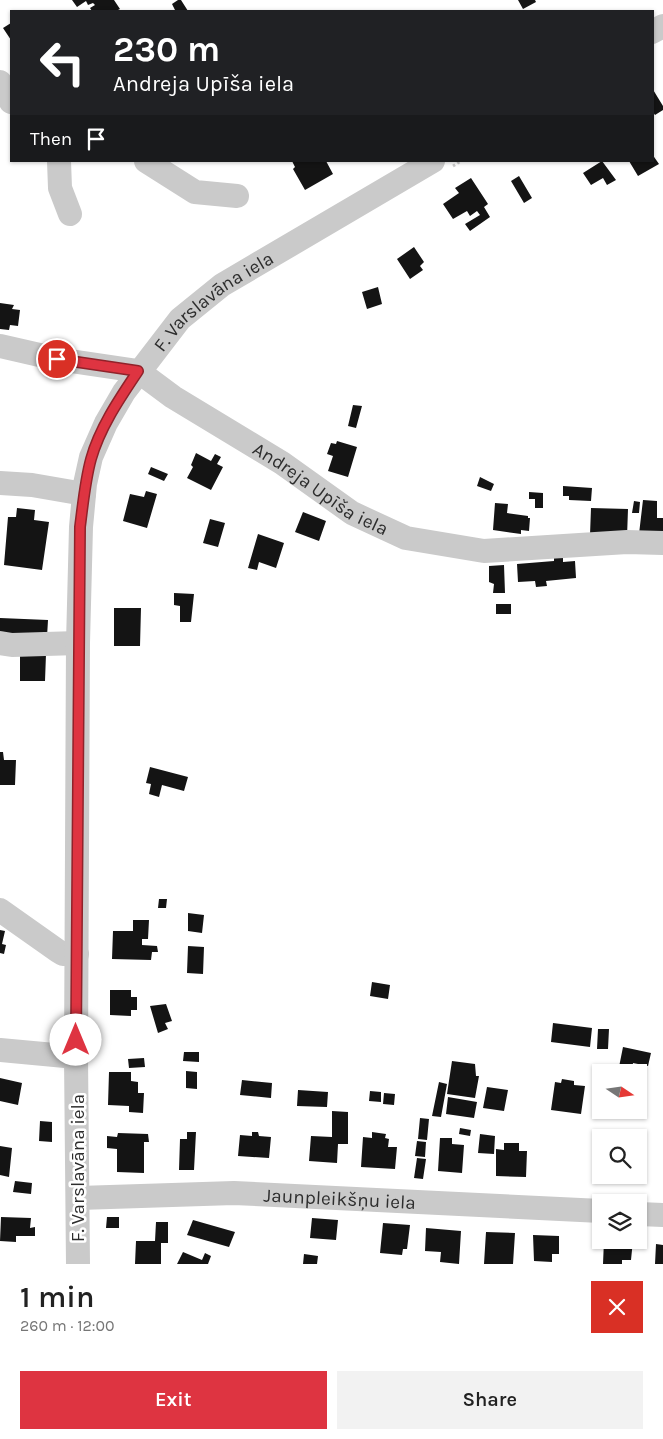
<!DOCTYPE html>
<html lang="en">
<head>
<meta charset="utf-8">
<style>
	:root { --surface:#fff; --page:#f2f2f2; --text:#222; --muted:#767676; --accent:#de3441 }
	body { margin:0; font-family:Karla,sans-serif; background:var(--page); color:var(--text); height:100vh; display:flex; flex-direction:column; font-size:19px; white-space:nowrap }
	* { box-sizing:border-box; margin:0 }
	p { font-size:16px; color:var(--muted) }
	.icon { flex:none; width:28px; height:28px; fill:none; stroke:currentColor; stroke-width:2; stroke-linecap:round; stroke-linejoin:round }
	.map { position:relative; height:1264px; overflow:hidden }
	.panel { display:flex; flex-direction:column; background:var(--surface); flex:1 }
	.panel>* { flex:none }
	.guide { position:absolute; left:10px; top:10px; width:644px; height:152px; border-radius:0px; box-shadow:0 1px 4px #0004; background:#202124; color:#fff; overflow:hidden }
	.needle { width:32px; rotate:103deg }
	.controls { position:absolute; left:592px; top:1064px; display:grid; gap:10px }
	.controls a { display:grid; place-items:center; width:55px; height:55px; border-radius:0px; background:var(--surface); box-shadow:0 1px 4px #0004; font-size:25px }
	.pin { position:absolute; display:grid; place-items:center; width:42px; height:42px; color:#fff; margin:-21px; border:2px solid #fff; border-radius:50%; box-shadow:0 1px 5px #0007 }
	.me { position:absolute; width:55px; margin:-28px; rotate:0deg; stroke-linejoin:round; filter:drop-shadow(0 0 4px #0008) }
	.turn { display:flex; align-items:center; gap:18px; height:105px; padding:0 20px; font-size:22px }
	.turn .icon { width:65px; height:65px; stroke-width:2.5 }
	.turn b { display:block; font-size:35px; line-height:42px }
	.then { display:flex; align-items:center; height:48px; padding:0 20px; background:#0003; gap:10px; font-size:19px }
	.round { display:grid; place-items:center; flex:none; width:52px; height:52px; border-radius:0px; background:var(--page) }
	.head { display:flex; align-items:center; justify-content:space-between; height:85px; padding:0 20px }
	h1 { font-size:30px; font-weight:600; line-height:38px }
	.primary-button { display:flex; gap:10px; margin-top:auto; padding:10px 20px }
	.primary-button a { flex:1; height:58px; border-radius:0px; background:var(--accent); color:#fff; font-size:20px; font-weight:600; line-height:58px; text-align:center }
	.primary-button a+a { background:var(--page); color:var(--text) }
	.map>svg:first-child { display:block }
</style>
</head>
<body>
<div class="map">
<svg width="663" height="1264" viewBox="0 0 663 1264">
	<rect width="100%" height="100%" fill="#fff"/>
	<path fill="#141414" d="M 72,0 L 114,0 L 120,9 L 116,11 L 92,11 L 90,8 L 95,5 L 93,3 L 88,5 L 86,1 L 77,7 Z
		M 178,0 L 181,0 L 188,11 L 173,11 L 175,10 L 172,4 Z
		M 518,0 L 535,0 L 536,2 L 523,9 Z
		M 11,23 L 11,40 L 3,28 Z
		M 652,88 L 663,106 L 663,110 L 655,115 L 652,111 Z
		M 652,154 L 659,164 L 638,176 L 629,161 L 652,161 Z
		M 292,161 L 326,161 L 333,174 L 305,190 L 293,169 L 295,167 Z
		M 602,161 L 616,180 L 607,185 L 603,178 L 591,185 L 583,173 Z
		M 519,176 L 532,198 L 524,203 L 511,181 Z
		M 471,178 L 488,204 L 484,207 L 490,217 L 470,231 L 465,224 L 480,215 L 477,211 L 470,216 L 467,211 L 453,219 L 443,204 L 459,193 L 455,188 Z
		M 414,247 L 424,262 L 420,266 L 423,270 L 410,279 L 397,259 Z
		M 378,287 L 382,304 L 367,309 L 362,292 Z
		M 0,303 L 14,305 L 12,309 L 20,310 L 18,326 L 10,325 L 9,330 L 0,329 Z
		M 353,405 L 362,406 L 356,428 L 348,426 Z
		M 337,441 L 357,447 L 348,477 L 328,471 L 333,456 L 327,454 L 331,443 L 336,444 Z
		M 196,453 L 211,461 L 215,454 L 221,457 L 217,464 L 223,467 L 211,490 L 187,478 L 193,467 L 191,465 Z
		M 151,467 L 168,474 L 164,481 L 148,474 Z
		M 480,477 L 494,484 L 491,491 L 477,486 Z
		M 563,486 L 592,488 L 591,501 L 569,500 L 569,496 L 563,496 Z
		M 146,491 L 157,494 L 147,528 L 123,521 L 130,494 L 144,497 Z
		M 529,492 L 543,493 L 543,508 L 535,508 L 535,499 L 529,499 Z
		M 643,500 L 657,501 L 657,518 L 663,518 L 663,535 L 639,534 Z
		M 634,501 L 640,502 L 639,513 L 632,513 Z
		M 495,503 L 508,504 L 507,513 L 528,516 L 528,518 L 530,518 L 529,531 L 521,530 L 521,534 L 493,530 Z
		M 17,508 L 35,510 L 34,520 L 49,522 L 42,570 L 4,565 L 8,517 L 16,517 Z
		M 591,508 L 628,509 L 627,537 L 590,535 Z
		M 303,512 L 326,521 L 319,541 L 295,532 Z
		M 210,519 L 225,523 L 218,547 L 203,543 Z
		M 258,534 L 284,543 L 276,568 L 259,562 L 257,570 L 248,568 Z
		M 563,555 L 563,562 L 575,561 L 576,578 L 546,581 L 547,586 L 536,587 L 535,581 L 518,582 L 517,564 L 554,561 L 554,556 Z
		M 504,565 L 505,593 L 493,593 L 494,584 L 489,582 L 489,566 Z
		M 174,593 L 194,594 L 191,622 L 180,622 L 180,606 L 174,605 Z
		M 496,604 L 511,604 L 511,614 L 496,614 Z
		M 114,608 L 141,608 L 140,646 L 114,646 Z
		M 0,618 L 48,620 L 47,637 L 0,636 Z
		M 20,653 L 46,654 L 45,681 L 20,681 Z
		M 0,752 L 3,752 L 4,760 L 16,760 L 15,785 L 0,785 Z
		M 150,767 L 188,777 L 184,791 L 162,785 L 159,797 L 149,794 L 151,784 L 146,783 Z
		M 159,899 L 167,899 L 166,908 L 158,908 Z
		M 188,913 L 204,915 L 202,933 L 188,931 Z
		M 133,920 L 149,920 L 148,939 L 142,939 L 142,945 L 157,946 L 158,952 L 152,952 L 151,960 L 112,959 L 113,931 L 133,931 Z
		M 0,930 L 5,931 L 2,944 L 6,945 L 4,954 L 0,953 Z
		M 188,946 L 204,947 L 203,974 L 187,973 Z
		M 372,982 L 390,985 L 388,999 L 370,996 Z
		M 110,990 L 131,990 L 131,997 L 137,997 L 137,1010 L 131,1010 L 131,1016 L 110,1015 Z
		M 166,1004 L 172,1021 L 165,1023 L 168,1029 L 158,1033 L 150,1006 Z
		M 553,1023 L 592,1028 L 590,1047 L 551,1042 Z
		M 598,1029 L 609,1029 L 608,1049 L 597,1049 Z
		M 623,1047 L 651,1053 L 648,1066 L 633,1063 L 632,1071 L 618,1072 Z
		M 184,1052 L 199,1052 L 199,1062 L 183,1061 Z
		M 144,1058 L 145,1067 L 129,1068 L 128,1059 Z
		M 452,1061 L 475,1064 L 476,1076 L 479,1076 L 475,1098 L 447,1094 Z
		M 186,1071 L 197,1072 L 197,1089 L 186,1088 Z
		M 109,1072 L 131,1072 L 131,1081 L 138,1082 L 138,1093 L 144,1093 L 143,1113 L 129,1112 L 129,1106 L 108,1105 Z
		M 0,1078 L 22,1083 L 18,1105 L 0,1101 Z
		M 562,1079 L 574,1081 L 574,1085 L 585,1086 L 581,1114 L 551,1110 L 555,1082 L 561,1083 Z
		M 242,1080 L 272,1083 L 271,1098 L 240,1095 Z
		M 439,1082 L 447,1084 L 441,1117 L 432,1116 Z
		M 487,1087 L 508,1090 L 504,1111 L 483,1108 Z
		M 298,1090 L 328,1092 L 327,1107 L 297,1106 Z
		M 370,1091 L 381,1092 L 381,1102 L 369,1101 Z
		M 384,1093 L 395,1094 L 394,1105 L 383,1104 Z
		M 448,1097 L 477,1102 L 474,1118 L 446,1114 Z
		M 332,1111 L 348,1112 L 348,1144 L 338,1144 L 337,1163 L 309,1161 L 311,1136 L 332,1137 Z
		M 420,1118 L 429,1119 L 427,1140 L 418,1139 Z
		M 40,1121 L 52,1122 L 52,1142 L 39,1141 Z
		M 460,1128 L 471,1130 L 470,1136 L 459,1134 Z
		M 187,1132 L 196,1132 L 194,1170 L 179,1170 L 180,1139 L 187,1139 Z
		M 252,1132 L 258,1132 L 259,1136 L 271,1137 L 269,1158 L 238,1156 L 240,1135 L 252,1136 Z
		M 372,1132 L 386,1134 L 385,1138 L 389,1139 L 388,1147 L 397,1147 L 395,1169 L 361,1167 L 363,1137 L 372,1138 Z
		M 118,1133 L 148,1134 L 149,1142 L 144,1142 L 144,1173 L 117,1172 L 117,1149 L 107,1148 L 107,1136 L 117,1137 Z
		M 480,1134 L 495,1136 L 494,1154 L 478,1153 Z
		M 440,1138 L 452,1138 L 452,1144 L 464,1145 L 462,1173 L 438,1171 Z
		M 417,1141 L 426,1142 L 425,1157 L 415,1156 Z
		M 504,1143 L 519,1143 L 519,1151 L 527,1151 L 526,1177 L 496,1176 L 496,1149 L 504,1150 Z
		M 0,1146 L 12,1148 L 9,1177 L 0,1175 Z
		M 417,1158 L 426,1159 L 423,1179 L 414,1178 Z
		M 15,1181 L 32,1183 L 31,1194 L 13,1192 Z
		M 1,1217 L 31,1218 L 30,1228 L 35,1227 L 35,1236 L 16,1236 L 16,1242 L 0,1241 Z
		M 107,1217 L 119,1217 L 119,1228 L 106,1228 Z
		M 312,1218 L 338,1220 L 336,1240 L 310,1238 Z
		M 193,1220 L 235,1232 L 229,1247 L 187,1235 Z
		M 156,1222 L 168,1222 L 168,1243 L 161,1243 L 161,1264 L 135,1264 L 136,1241 L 155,1241 Z
		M 383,1223 L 410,1225 L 407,1249 L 403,1249 L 402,1255 L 380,1253 Z
		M 426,1228 L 461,1231 L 459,1264 L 440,1262 L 441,1252 L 425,1251 Z
		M 486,1232 L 515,1233 L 513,1264 L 484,1264 Z
		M 533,1235 L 559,1236 L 559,1254 L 552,1254 L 552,1262 L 534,1261 Z
		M 604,1240 L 633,1240 L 631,1260 L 622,1260 L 622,1264 L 603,1264 Z
		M 656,1244 L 663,1245 L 663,1264 L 655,1264 Z
		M 183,1252 L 202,1260 L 205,1253 L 211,1256 L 208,1264 L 177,1264 Z
		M 304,1254 L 318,1256 L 317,1264 L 303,1264 Z"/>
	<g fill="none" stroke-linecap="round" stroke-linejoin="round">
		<path stroke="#cacaca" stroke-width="3" stroke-dasharray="2.5 2.5" stroke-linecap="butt" d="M 453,166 L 461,161"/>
		<g stroke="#cacaca" stroke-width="24">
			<path d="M 652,32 L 663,26"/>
			<path d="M 0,82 L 11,102"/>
			<path d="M 59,161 L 60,188 L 70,214"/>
			<path d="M 146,161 L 195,192 L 237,196"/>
			<path id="s1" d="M 0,346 L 57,359 L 138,371 L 173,397 L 282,463 L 352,513 L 406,538 L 484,551 L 627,542 L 663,543"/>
			<path d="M 0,483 L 32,485 L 84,494"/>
			<path d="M 0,643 L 12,645 L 78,643"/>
			<path d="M 0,910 L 58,951 L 63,954 L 77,954"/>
			<path d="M 0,1050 L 76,1057"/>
			<path id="s2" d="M 79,1198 L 234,1193 L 601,1211"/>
			<path d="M 639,1214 L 663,1215"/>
			<path id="s3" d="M 78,1264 L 76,1057 L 78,643 L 81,527 L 85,484 L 91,457 L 106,423 L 124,392 L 180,319 L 222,285 L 433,161"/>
		</g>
	</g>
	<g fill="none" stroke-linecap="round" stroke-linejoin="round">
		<g stroke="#90222a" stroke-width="12">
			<path id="route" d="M 57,359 L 138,371 C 120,398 100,427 91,459 C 85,481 83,504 80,527 L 76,1040"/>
		</g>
		<use href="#route" stroke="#de3441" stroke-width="9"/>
	</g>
	<g text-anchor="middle" stroke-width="5" stroke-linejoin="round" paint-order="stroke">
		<g font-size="19" fill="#2d2d2d" stroke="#fff">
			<text dy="7" stroke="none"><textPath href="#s3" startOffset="1010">F. Varslavāna iela</textPath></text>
			<text dy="7" stroke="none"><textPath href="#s1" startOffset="358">Andreja Upīša iela</textPath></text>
			<text transform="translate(77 1168) rotate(-90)" y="7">F. Varslavāna iela</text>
			<text dy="7" stroke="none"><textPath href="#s2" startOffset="261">Jaunpleikšņu iela</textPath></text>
		</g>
	</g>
</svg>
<div class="controls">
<a><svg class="needle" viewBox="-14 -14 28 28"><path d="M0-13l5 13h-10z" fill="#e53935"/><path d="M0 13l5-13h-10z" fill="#767676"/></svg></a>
<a><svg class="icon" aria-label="search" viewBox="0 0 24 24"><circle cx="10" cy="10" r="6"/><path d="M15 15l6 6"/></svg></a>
<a><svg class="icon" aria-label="layers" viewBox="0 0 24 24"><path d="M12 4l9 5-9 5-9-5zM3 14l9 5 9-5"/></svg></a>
</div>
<div class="pin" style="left:57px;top:359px;background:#d93025"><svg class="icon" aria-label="arrive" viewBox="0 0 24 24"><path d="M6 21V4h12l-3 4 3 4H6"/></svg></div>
<svg class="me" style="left:76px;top:1040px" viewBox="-20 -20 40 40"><circle r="19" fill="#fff"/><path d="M0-13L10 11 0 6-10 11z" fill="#de3441"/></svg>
<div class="guide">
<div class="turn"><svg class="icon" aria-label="left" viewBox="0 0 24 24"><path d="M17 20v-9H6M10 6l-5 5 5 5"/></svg><div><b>230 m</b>Andreja Upīša iela</div></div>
<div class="then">Then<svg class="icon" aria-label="arrive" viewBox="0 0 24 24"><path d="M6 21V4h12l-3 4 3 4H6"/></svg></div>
</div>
</div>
<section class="panel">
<div class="head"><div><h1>1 min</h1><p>260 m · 12:00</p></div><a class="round" style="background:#d93025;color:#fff"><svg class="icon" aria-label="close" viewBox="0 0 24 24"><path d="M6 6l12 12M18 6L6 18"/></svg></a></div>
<div class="primary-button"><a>Exit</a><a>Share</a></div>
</section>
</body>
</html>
